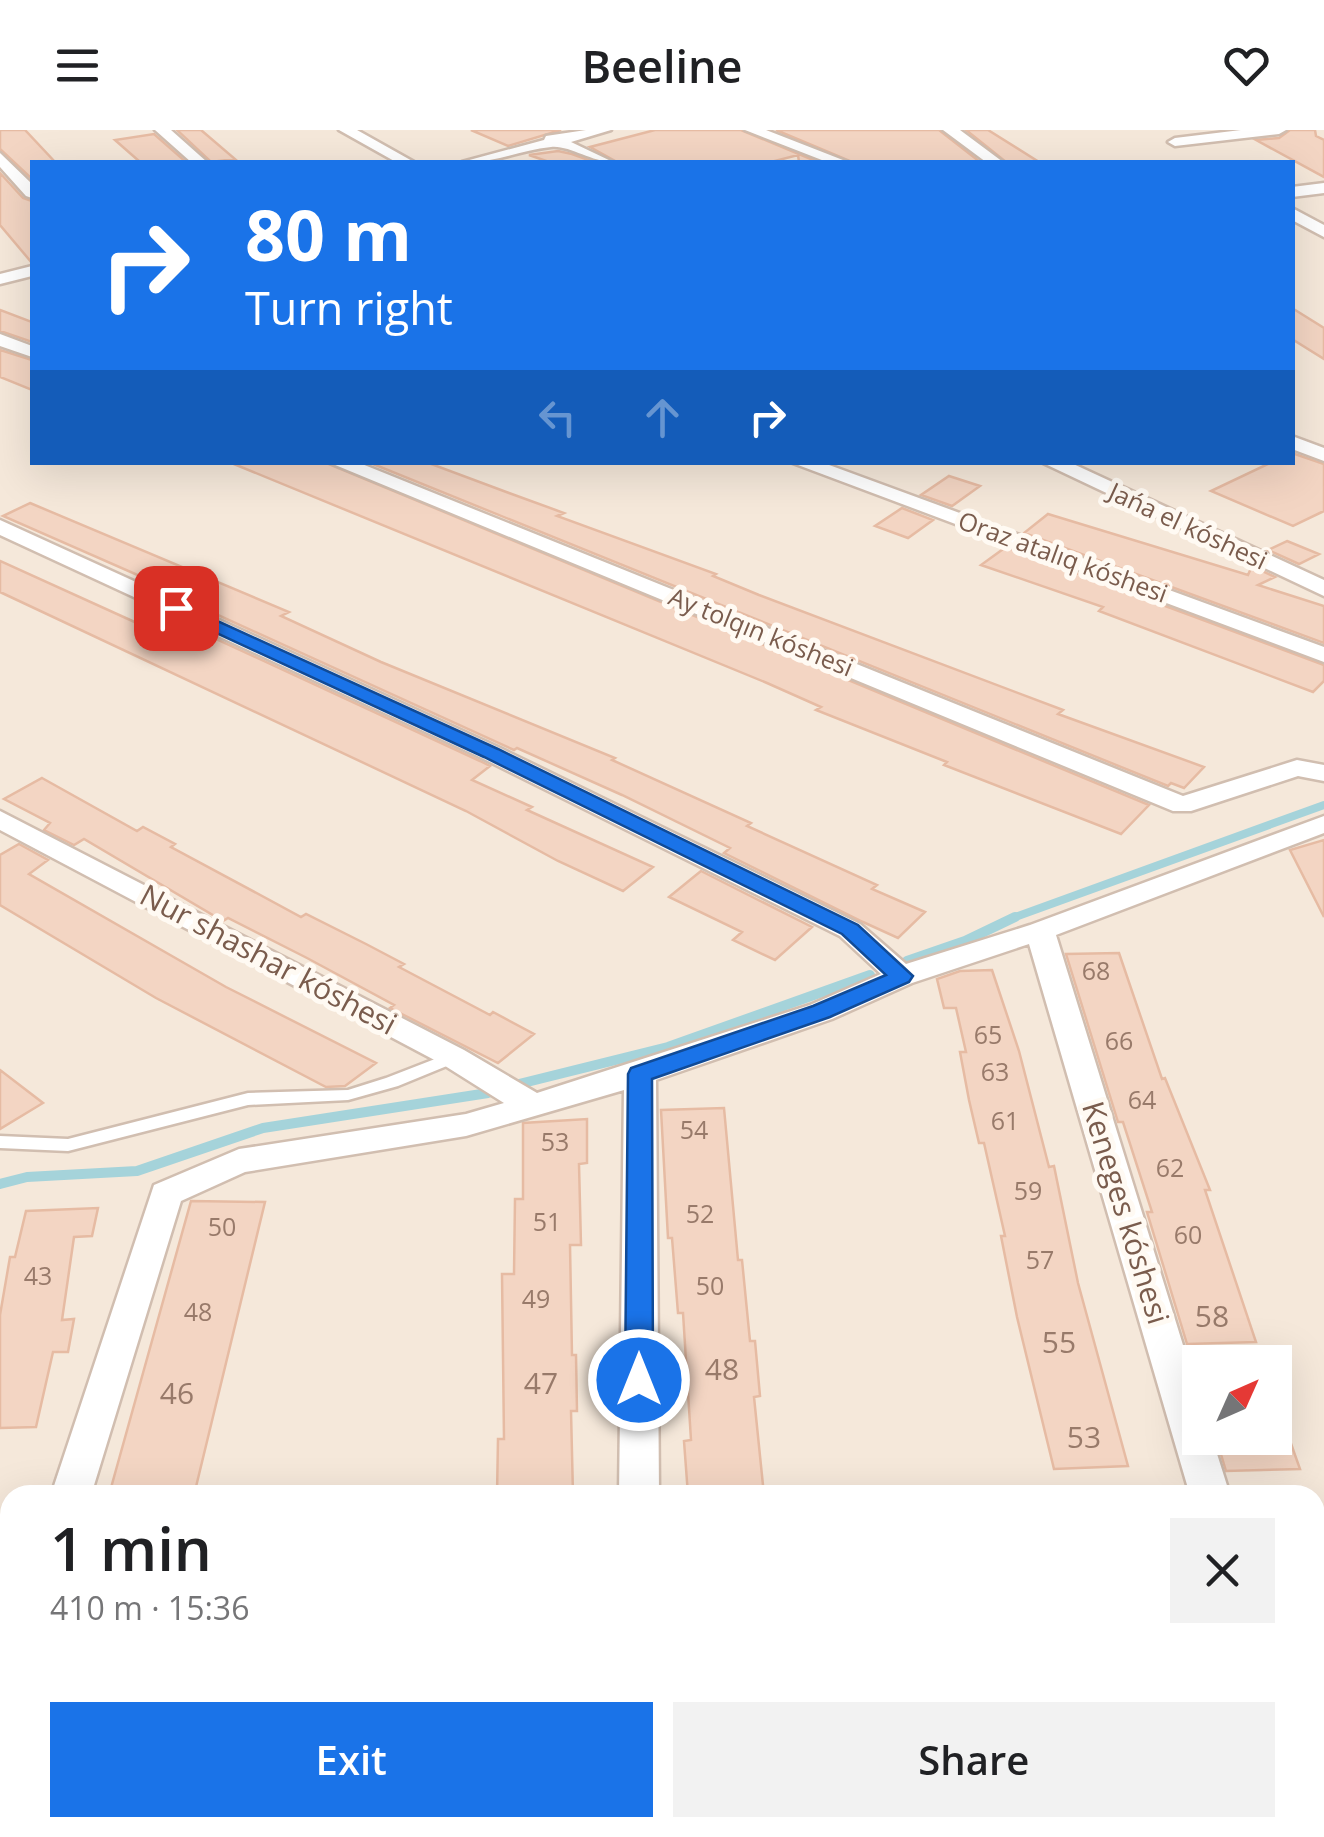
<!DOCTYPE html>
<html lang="en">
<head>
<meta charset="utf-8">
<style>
	:root { --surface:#fff; --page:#f2f2f2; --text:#202124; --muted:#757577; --accent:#1a73e8 }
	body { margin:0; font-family:"Open Sans",sans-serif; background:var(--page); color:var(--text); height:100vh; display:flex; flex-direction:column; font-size:38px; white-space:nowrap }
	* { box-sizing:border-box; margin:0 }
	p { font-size:32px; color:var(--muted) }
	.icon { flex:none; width:55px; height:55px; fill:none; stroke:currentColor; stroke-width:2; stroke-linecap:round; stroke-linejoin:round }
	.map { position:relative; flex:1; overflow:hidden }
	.panel { position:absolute; left:0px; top:1355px; width:1325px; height:352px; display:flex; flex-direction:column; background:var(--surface); border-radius:30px 30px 0 0; box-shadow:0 10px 40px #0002 }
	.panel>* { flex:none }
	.top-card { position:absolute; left:30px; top:30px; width:1265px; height:305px; border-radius:0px; box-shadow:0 10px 40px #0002; background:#1a73e8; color:#fff; overflow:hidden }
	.needle { width:65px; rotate:45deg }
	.tools { position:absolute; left:1182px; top:1215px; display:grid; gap:20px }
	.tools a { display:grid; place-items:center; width:110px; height:110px; border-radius:0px; background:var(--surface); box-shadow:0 10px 40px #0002; font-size:50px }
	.pin { position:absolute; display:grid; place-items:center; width:85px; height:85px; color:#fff; margin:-42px; border-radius:20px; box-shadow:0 5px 15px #0006 }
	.me { position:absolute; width:110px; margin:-55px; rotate:0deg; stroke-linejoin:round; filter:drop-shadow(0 0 8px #0008) }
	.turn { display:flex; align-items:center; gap:35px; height:210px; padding:0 50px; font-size:45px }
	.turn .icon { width:130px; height:130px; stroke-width:2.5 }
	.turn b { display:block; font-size:70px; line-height:85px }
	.lanes { display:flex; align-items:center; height:95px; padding:0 50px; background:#0003; justify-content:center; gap:50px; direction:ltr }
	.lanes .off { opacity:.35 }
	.round { display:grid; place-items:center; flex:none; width:105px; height:105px; border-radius:0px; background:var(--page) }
	.head { display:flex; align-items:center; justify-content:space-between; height:170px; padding:0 50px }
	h1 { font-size:60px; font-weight:600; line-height:75px }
	.primary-button { display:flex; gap:20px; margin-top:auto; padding:20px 50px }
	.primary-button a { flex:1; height:115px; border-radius:0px; background:var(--accent); color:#fff; font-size:40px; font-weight:600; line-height:115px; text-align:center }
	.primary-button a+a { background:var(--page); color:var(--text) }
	header { display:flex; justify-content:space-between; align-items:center; height:130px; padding:0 50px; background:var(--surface); font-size:45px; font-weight:600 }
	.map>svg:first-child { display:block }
</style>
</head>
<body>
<header><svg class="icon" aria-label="menu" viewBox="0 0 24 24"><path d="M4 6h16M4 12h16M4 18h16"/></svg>Beeline<svg class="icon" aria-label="heart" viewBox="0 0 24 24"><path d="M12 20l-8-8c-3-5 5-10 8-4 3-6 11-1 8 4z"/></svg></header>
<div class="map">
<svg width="1324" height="1707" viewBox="0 0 1324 1707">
	<rect width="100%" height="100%" fill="#fdf6ec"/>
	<path fill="#f5e8da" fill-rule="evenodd" d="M 0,0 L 1324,0 L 1324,1707 L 0,1707 ZM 32,32 L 1292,32 L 1292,332 L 32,332 ZM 1200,1232 L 1275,1232 L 1275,1308 L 1200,1308 ZM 10,1365 L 1315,1365 L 1315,1698 L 10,1698 Z"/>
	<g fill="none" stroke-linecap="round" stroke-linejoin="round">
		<path stroke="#a5d3da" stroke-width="8" d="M 1010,789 L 1324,675"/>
		<path stroke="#a5d3da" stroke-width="10" d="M 907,831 L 965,811 L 1015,787
			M 519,954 L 668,917 L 870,845
			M 0,1054 L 27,1047 L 137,1041 L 263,998 L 488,963"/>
	</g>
	<path fill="#f3d5c3" stroke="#e6bba3" stroke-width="2.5" d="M 0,0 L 25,0 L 55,32 L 32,32 L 32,49 L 0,19 Z
		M 177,0 L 201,0 L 235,29 L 211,32 Z
		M 471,0 L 561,0 L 508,16 Z
		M 655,0 L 741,0 L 818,32 L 799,32 L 798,25 L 771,32 L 617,32 L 590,17 Z
		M 776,0 L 939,0 L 980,32 L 852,32 Z
		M 966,0 L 988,0 L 1039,32 L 1006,32 Z
		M 1290,0 L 1315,0 L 1316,6 L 1324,10 L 1324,47 L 1256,10 L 1279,8 Z
		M 154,4 L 186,32 L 140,32 L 115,10 Z
		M 558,21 L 572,24 L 594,32 L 549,32 L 529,25 Z
		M 0,43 L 23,68 L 32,71 L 32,133 L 0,95 Z
		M 1292,178 L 1324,198 L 1324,229 L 1292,209 Z
		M 0,180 L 32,192 L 32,212 L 0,201 Z
		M 0,220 L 32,230 L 32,260 L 0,247 Z
		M 1292,323 L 1324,334 L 1324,381 L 1293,396 L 1211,361 L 1272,332 L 1292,332 Z
		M 229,332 L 324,332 L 1149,675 L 1121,704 L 944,635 L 947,632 L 816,580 L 821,577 L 767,553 Z
		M 368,332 L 426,332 L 509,363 L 564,383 L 557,386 L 716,444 L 713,446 L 759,465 L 1063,580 L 1058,584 L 1204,637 L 1184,658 L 1171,653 L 1168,656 Z
		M 949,346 L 980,356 L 952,376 L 921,365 Z
		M 30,373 L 289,482 L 281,486 L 381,532 L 615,628 L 612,630 L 751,693 L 747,696 L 877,755 L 872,759 L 925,782 L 898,808 L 863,792 L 724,723 L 730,718 L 622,665 L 517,618 L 514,620 L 185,470 L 190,468 L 3,386 Z
		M 902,378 L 933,390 L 908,408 L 875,396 Z
		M 1048,384 L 1248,445 L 1252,436 L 1275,447 L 1258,455 L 1324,476 L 1324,513 L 1024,403 Z
		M 1287,411 L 1319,424 L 1299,434 L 1268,420 Z
		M 1006,417 L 1324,535 L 1324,551 L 1313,562 L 1099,481 L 1103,477 L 981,435 Z
		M 0,431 L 139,494 L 160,483 L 480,631 L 490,636 L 472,650 L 532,677 L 527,680 L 653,737 L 623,761 L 558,731 L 466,681 L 0,462 Z
		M 42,648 L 137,701 L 143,697 L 175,714 L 171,717 L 301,787 L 306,784 L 366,814 L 404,834 L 399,837 L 490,885 L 493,882 L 534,904 L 498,933 L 390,878 L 394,875 L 307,828 L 228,788 L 223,791 L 84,709 L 74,715 L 44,700 L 50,693 L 4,669 Z
		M 1324,710 L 1324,787 L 1290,720 Z
		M 19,714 L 48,730 L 29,744 L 226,857 L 376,933 L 345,956 L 326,957 L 156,868 L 0,775 L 0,725 Z
		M 701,741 L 812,797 L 775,830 L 733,810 L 742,802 L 669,767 Z
		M 1119,823 L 1162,949 L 1165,948 L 1210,1060 L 1205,1060 L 1256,1212 L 1187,1214 L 1147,1082 L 1152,1082 L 1123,992 L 1118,992 L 1066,824 Z
		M 992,840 L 1019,921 L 1049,1037 L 1054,1036 L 1078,1153 L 1128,1336 L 1054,1339 L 1017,1187 L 1001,1106 L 1005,1106 L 984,1013 L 979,1013 L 969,970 L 960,922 L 966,922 L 956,878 L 944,878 L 937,849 L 960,841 Z
		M 0,940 L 43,973 L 0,999 Z
		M 724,978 L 738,1130 L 742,1130 L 750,1211 L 755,1211 L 760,1266 L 754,1267 L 764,1365 L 688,1365 L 684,1311 L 691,1310 L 683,1183 L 678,1183 L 672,1108 L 668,1108 L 661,980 Z
		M 587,989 L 587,1033 L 579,1034 L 581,1115 L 570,1115 L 572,1225 L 576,1225 L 577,1281 L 571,1281 L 573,1365 L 497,1365 L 498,1309 L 504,1309 L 502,1144 L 514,1144 L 515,1069 L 523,1069 L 523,993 Z
		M 191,1071 L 265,1072 L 194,1365 L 109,1365 Z
		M 98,1078 L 92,1106 L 74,1107 L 62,1190 L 74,1189 L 68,1222 L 53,1222 L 36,1297 L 0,1298 L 0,1185 L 10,1127 L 15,1127 L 26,1081 Z
		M 1216,1308 L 1289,1308 L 1300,1339 L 1226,1341 Z"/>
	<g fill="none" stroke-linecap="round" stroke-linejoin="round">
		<g stroke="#d1beb0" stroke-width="5">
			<path id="service" d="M 453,922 L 459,923 L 461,927 L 459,931 L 398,956 L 348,970 L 248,975 L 68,1021 L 0,1018 L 0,1006 L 68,1009 L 248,963 L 348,960 L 386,948 Z"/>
		</g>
		<g stroke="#d1beb0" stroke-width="5">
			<path id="minor" d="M 155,0 L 171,0 L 207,32 L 191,32 Z
				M 339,0 L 357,0 L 414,32 L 396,32 Z
				M 586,0 L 611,0 L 571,12 L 613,32 C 591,32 569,15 551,17 C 520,20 494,34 462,32 L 544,10 L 546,6 Z
				M 745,0 L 766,0 L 848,32 L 827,32 Z
				M 943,0 L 960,0 L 1003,32 L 986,32 Z
				M 1241,0 L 1286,0 L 1279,4 L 1175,16 L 1168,12 L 1175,8 Z
				M 0,23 L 32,54 L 32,68 L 26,66 L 0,37 Z
				M 1324,53 L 1324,63 L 1292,67 L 1292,57 Z
				M 1292,78 L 1324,95 L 1324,107 L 1292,90 Z
				M 32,136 L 32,146 L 0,154 L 0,144 Z
				M 0,204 L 32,216 L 32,227 L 0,216 Z
				M 1292,306 L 1324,318 L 1324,331 L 1292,319 Z
				M 328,332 L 357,332 L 1183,666 L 1297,630 L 1324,635 L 1324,651 L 1298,646 L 1191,681 L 1173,681 Z
				M 790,332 L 821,332 L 1324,517 L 1324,532 Z
				M 1041,332 L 1069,332 L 1324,450 L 1324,466 Z
				M 0,390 L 500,618 L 860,794 L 906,834 L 1030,795 L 1324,686 L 1324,703 L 1056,805 L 1200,1270 L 1200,1308 L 1212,1308 L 1230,1365 L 1190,1365 L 1029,814 L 912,853 L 832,889 L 656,950 L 659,1365 L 619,1365 L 624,960 L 466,1006 L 245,1042 L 181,1071 L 91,1365 L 51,1365 L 154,1055 L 239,1019 L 466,984 L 504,973 L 442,934 L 0,700 L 0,681 L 464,920 L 537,963 L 810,875 L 881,844 L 840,806 L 482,628 L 0,405 Z
				M 10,1537 L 10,1605 L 0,1609 L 0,1541 Z
				M 1315,1678 L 1324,1682 L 1324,1707 L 1290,1707 L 1288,1698 L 1315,1698 Z
				M 616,1698 L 661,1698 L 662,1707 L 616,1707 Z"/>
		</g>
		<use href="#service" fill="#fff" fill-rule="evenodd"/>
		<use href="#minor" fill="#fff" fill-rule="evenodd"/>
	</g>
	<path fill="#1a73e8" stroke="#114b97" stroke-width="2.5" d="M 176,472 L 498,619 L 858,795 L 913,846 L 909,852 L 830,887 L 652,949 L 653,1250 L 649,1258 L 639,1261 L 629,1258 L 625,1250 L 628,944 L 631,938 L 813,876 L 886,845 L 842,804 L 484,627 L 169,481 L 167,478 Z"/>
	<g text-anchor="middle" stroke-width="10" stroke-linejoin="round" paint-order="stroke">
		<g font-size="25" fill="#7a5c4d" stroke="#fffaf3">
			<text transform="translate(1188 396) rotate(25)" y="9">Jańa el kóshesi</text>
			<text transform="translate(1063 427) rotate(20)" y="9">Oraz atalıq kóshesi</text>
			<text transform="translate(761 502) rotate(22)" y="9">Ay tolqın kóshesi</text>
		</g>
		<g font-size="25" fill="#987a6a">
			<text x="1096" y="850">68</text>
			<text x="988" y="914">65</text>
			<text x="1119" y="920">66</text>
			<text x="995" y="951">63</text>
			<text x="1142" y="979">64</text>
			<text x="1005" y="1000">61</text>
			<text x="694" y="1009">54</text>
			<text x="555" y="1021">53</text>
			<text x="1170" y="1047">62</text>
			<text x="1028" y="1070">59</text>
			<text x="700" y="1093">52</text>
			<text x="547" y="1101">51</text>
			<text x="222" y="1106">50</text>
			<text x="1188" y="1114">60</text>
			<text x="1040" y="1139">57</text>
			<text x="38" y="1155">43</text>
			<text x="710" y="1165">50</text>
			<text x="536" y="1178">49</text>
			<text x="198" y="1191">48</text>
		</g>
		<g font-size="30" fill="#7a5c4d" stroke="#fffaf3">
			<text transform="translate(268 830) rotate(28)" y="10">Nur shashar kóshesi</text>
			<text transform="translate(1125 1083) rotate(73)" y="10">Keneges kóshesi</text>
		</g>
		<g font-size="30" fill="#987a6a">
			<text x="1212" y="1197">58</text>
			<text x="1059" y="1223">55</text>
			<text x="722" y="1250">48</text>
			<text x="541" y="1264">47</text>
			<text x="177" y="1274">46</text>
			<text x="1084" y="1318">53</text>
		</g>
	</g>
</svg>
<div class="tools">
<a><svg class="needle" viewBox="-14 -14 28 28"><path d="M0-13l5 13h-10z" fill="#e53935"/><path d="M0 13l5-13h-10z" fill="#757577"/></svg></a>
</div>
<div class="pin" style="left:176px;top:478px;background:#d93025"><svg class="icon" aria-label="arrive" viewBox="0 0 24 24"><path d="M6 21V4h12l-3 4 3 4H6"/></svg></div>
<svg class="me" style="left:639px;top:1250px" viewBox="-20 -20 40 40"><circle r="17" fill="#1a73e8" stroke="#fff" stroke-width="3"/><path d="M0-11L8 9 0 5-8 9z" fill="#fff"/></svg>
<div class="top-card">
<div class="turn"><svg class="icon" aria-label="right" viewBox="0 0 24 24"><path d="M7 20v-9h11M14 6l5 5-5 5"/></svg><div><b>80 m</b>Turn right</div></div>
<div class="lanes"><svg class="icon off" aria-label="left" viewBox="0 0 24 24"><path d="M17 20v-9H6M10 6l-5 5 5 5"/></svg><svg class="icon off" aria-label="ahead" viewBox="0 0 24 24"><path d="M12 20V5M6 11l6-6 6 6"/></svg><svg class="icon" aria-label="right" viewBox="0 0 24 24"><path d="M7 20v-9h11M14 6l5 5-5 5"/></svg></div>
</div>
<section class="panel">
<div class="head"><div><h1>1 min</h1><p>410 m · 15:36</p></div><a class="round"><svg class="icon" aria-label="close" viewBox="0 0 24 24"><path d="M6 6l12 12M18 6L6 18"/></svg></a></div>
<div class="primary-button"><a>Exit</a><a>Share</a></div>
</section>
</div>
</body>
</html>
